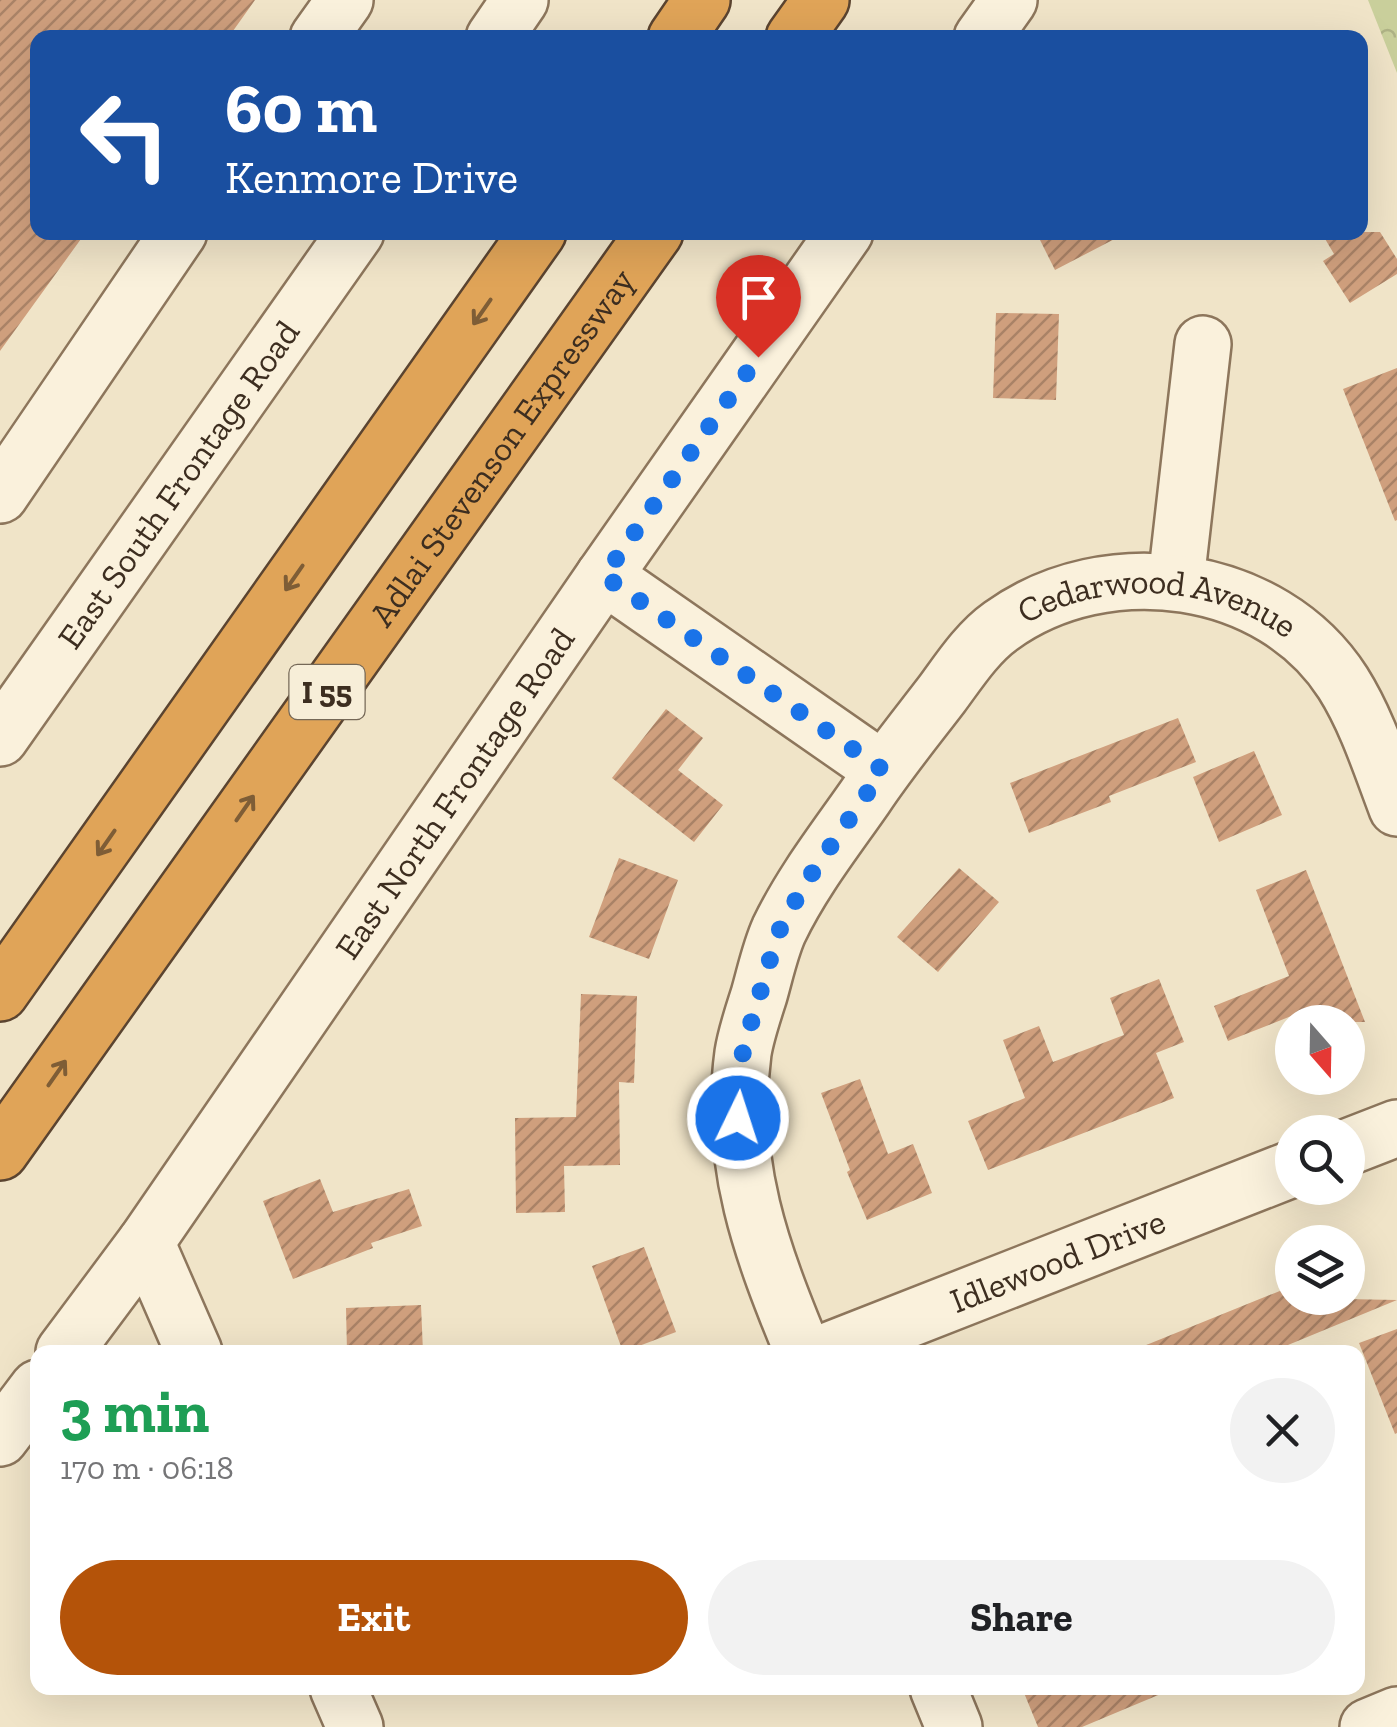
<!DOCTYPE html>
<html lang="en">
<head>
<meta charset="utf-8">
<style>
	:root { --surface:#fff; --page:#f2f2f2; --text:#202124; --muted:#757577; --accent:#b45309 }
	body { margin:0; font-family:"Zilla Slab",serif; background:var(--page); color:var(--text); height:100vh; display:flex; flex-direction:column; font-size:38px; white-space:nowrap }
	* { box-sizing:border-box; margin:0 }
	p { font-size:32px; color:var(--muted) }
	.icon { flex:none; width:55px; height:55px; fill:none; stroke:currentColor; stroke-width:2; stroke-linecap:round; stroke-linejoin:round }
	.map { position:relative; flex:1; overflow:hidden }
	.details { position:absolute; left:30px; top:1345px; width:1335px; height:350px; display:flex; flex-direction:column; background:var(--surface); border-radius:20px; box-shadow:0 10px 40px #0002 }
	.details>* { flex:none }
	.hud { position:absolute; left:30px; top:30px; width:1338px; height:210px; border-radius:20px; box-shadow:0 10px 40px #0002; background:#1a4fa0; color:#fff; overflow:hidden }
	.needle { width:65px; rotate:160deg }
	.buttons { position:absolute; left:1275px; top:1005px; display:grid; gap:20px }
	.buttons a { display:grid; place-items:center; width:90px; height:90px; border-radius:50%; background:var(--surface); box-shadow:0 10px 40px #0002; font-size:50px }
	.pin { position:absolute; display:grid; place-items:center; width:85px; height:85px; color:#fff; margin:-102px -42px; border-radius:50% 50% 50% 0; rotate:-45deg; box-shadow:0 0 10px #0007 }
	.pin .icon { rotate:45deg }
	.me { position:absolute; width:110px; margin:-55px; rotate:4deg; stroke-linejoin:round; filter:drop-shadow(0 0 8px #0008) }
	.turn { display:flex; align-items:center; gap:35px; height:210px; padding:0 30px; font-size:45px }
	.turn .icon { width:130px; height:130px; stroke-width:2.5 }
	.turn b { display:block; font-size:70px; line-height:85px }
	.round { display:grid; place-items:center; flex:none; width:105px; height:105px; border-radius:52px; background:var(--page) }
	.head { display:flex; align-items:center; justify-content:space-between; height:170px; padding:0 30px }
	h1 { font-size:60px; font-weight:800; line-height:75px; color:#1e9e55 }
	.primary-button { display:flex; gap:20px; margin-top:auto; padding:20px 30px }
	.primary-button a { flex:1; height:115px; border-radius:60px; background:var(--accent); color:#fff; font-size:40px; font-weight:800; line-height:115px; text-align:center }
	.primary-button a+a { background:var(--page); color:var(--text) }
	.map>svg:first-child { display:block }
</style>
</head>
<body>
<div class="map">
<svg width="1397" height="1727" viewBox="0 0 1397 1727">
	<defs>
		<pattern id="park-crowns" width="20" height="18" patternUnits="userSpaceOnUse" patternTransform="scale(2.5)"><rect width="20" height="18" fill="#c9cf9b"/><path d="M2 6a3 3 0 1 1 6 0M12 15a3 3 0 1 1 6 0" fill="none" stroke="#aeb285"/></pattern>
		<pattern id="building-hatch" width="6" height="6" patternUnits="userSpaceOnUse" patternTransform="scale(2.5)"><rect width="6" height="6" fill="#cf9f7d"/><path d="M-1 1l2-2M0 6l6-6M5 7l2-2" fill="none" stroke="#a98266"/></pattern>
	</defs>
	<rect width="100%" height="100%" fill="#f0e4c8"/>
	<path fill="url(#park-crowns)" d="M 1368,0 L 1397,0 L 1397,73 Z"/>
	<path fill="url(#building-hatch)" d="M 0,0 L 255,0 L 228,38 L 38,38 L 38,232 L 86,232 L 0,351 Z
		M 1036,232 L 1128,232 L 1055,270 Z
		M 1321,232 L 1380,232 L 1397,259 L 1397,274 L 1350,303 L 1323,261 L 1334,254 Z
		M 996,313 L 1059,314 L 1056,400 L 993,398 Z
		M 1397,368 L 1397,520 L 1395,521 L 1343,389 Z
		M 666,709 L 703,738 L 678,770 L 723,805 L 694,842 L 612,778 Z
		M 1178,718 L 1196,762 L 1109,796 L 1111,802 L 1029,833 L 1010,783 Z
		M 1254,751 L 1282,815 L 1219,842 L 1193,777 Z
		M 619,858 L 678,880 L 649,959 L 589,937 Z
		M 959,868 L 999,902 L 938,972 L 897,937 Z
		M 1306,870 L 1365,1022 L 1308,1022 L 1304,1011 L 1228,1041 L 1214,1006 L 1289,976 L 1256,890 Z
		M 1159,979 L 1184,1042 L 1156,1053 L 1174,1098 L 988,1170 L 968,1121 L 1025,1098 L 1003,1040 L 1039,1026 L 1053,1062 L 1124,1035 L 1110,998 Z
		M 581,994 L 637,996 L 634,1083 L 619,1082 L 620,1165 L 564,1166 L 565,1212 L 516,1213 L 515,1118 L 576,1117 Z
		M 860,1079 L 888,1154 L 913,1144 L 932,1193 L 867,1220 L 847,1172 L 850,1170 L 821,1093 Z
		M 320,1179 L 333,1212 L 409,1189 L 422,1226 L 371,1243 L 373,1248 L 293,1279 L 263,1201 Z
		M 644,1247 L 676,1332 L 623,1352 L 592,1266 Z
		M 1292,1286 L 1292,1298 L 1397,1300 L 1271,1352 L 1129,1352 Z
		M 421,1305 L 423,1352 L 347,1352 L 346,1308 Z
		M 1397,1329 L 1397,1433 L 1395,1434 L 1359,1343 Z
		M 1022,1688 L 1175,1688 L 1082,1727 L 1038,1727 Z"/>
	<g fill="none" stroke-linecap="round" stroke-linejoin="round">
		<g stroke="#8d765c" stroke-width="60">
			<g id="minor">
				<path d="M 318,38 L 345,0"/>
				<path d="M 494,38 L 520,0"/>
				<path d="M 982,38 L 1009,0"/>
				<path d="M 0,495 L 179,232"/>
				<path d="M 604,576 L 883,770"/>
				<path d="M 1176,581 L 1203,344"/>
				<path id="s1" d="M 0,738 L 356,232"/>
				<path d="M 1348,1147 L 1397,1128"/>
				<path d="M 146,1242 L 194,1352"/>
				<path id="s2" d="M 64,1352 L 146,1242 L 604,576 L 845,232"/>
				<path id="s3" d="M 803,1352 C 762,1253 728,1163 743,1053 C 746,1034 753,1014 759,995 C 765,974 770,950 779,930 C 802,882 835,840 865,797 C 889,761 916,728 942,694 C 959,671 977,643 1001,626 C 1106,550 1272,572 1343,683 C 1367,721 1381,766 1397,808"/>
				<path id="s4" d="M 825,1352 L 1292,1169"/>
				<path d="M 0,1438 L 38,1388"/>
				<path d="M 338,1688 L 355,1727"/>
				<path d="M 938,1688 L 954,1727"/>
				<path d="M 1368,1727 L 1397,1715"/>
			</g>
		</g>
		<g stroke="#5b4430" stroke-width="60">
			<g id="highway">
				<path d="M 676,38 L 702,0"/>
				<path d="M 794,38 L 821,0"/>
				<path d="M 0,993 L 538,232"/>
				<path id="s5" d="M 0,1152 L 655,232"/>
			</g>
		</g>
		<use href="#minor" stroke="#faf1dc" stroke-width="55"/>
		<use href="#highway" stroke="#e0a458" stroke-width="55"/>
	</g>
	<defs><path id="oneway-shaft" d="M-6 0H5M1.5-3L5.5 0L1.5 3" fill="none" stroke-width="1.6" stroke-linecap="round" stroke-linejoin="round" transform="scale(2.5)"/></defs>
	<g stroke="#7e5d36">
		<use href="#oneway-shaft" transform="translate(482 312) rotate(125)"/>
		<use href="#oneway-shaft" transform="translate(294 578) rotate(125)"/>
		<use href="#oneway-shaft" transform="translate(245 808) rotate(-55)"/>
		<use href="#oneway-shaft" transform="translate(106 843) rotate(125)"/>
		<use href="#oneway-shaft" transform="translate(57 1073) rotate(-55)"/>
	</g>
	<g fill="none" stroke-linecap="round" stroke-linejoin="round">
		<path stroke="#1a73e8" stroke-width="18" stroke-dasharray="0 32.4" d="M 738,1118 L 743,1050 L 778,933 L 804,885 L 883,770 L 604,576 L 758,357"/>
	</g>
	<g text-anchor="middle" stroke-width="10" stroke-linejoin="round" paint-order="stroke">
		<rect fill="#f7eed8" stroke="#756857" stroke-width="2.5" x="289.5" y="665" width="75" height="54" rx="8"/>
		<g font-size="32" font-weight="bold" fill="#3d2e20">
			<text x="327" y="703">I 55</text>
		</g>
		<g font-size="35" fill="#3d2e20" stroke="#f7eed8">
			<text dy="12" stroke="none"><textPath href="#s5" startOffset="865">Adlai Stevenson Expressway</textPath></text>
			<text dy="12" stroke="none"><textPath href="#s1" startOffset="310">East South Frontage Road</textPath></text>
			<text dy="12" stroke="none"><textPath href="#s3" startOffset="982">Cedarwood Avenue</textPath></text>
			<text dy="12" stroke="none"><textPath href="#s2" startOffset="682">East North Frontage Road</textPath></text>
			<text dy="12" stroke="none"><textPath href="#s4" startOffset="250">Idlewood Drive</textPath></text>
		</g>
	</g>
</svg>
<div class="buttons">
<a><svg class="needle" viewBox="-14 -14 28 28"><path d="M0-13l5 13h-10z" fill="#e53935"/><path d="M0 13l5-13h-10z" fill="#757577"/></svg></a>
<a><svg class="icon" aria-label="search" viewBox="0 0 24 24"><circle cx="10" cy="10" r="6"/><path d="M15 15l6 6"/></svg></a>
<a><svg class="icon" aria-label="layers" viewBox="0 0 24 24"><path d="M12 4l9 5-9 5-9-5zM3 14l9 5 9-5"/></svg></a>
</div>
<div class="pin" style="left:758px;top:357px;background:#d93025"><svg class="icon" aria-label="arrive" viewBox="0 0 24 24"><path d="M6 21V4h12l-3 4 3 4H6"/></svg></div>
<svg class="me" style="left:738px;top:1118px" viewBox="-20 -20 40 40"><circle r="17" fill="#1a73e8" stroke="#fff" stroke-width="3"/><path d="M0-11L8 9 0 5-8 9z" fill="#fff"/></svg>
<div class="hud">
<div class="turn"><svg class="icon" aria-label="left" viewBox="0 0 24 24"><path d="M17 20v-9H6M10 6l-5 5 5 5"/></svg><div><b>60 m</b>Kenmore Drive</div></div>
</div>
<section class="details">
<div class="head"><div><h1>3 min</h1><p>170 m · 06:18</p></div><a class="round"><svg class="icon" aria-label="close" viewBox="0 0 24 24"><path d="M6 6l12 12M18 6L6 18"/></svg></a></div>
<div class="primary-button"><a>Exit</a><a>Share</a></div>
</section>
</div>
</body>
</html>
